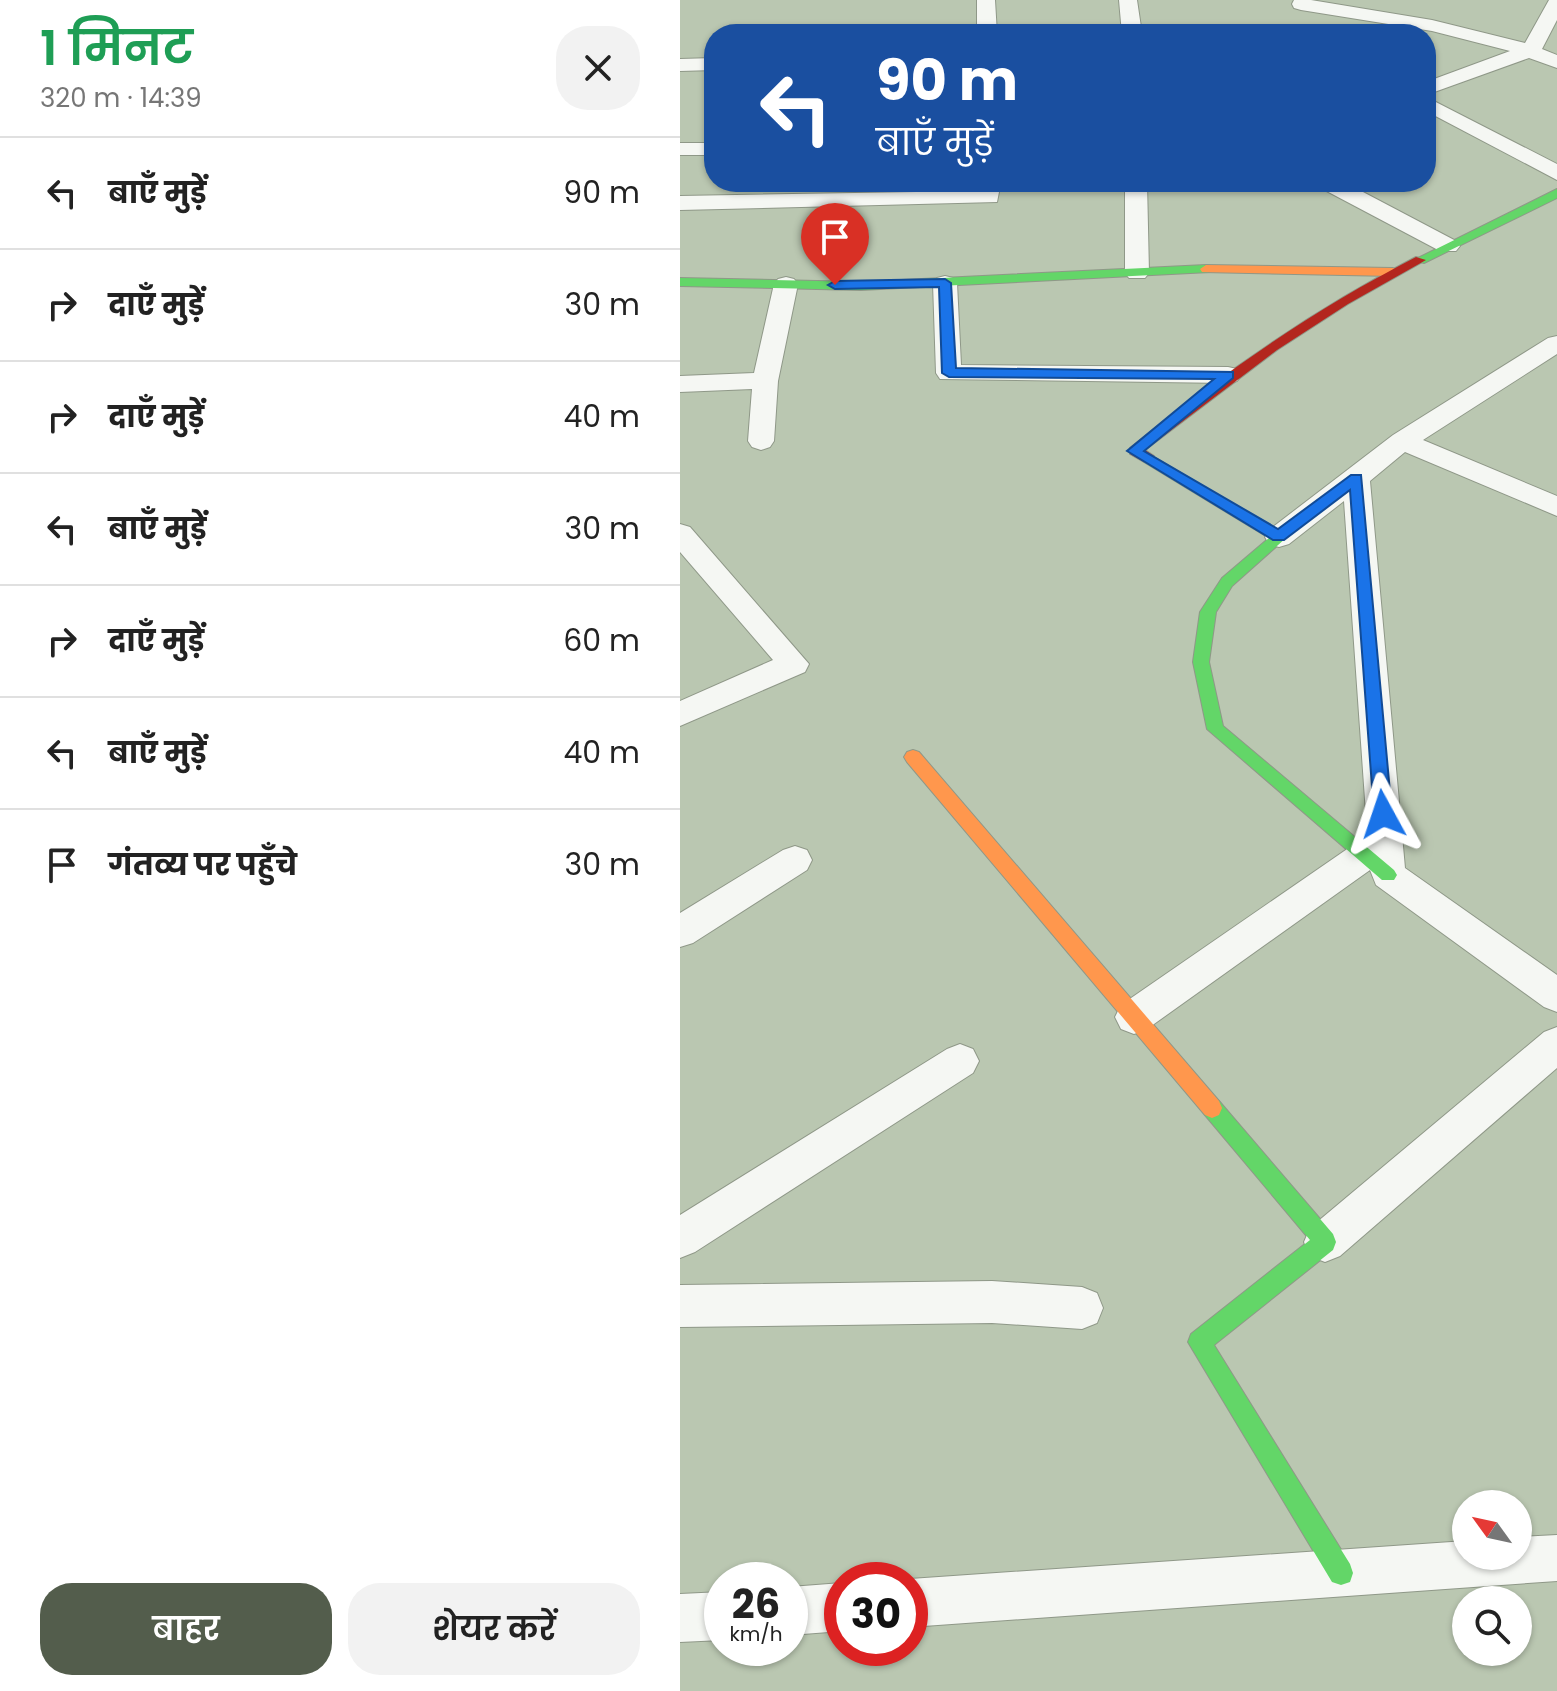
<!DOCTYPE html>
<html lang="hi">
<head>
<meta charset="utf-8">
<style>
	:root { --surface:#fff; --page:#f2f2f2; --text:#222; --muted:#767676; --line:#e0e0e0; --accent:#535d4c }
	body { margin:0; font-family:Poppins,"Noto Sans Devanagari",sans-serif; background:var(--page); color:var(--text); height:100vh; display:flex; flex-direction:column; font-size:30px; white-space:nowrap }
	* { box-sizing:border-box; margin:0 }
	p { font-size:26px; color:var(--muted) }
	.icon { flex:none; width:44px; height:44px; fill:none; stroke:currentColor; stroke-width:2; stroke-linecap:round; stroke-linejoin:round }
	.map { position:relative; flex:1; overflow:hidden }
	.details { display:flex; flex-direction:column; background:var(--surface); width:680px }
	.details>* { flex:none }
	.guide { position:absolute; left:24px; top:24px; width:732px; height:168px; border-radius:32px; box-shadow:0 2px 6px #0004; background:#1a4fa0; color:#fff; overflow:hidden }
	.needle { width:52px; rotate:303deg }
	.buttons { position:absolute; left:772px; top:1490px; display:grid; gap:16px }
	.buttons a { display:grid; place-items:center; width:80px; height:80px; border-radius:50%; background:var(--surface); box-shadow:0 2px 6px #0004; font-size:40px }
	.speed { position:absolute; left:24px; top:1562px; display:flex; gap:16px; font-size:40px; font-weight:700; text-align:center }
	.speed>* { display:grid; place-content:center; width:104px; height:104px; border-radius:50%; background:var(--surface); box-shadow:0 2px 6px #0004; line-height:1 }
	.speed small { font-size:20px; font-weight:400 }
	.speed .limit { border:12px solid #d22; background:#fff; color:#111 }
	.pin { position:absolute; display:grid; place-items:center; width:68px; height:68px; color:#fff; margin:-82px -34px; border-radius:50% 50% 50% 0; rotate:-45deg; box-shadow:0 0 8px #0007 }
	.pin .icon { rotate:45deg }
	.me { position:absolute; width:88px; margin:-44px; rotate:355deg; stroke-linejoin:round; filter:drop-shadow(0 0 6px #0008) }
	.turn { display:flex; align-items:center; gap:28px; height:168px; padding:0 40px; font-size:36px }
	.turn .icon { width:104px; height:104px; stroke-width:2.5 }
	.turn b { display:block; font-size:56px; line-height:68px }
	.round { display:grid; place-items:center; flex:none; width:84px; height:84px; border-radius:32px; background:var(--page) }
	.head { display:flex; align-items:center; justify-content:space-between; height:136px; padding:0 40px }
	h1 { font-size:48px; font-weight:600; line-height:60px; color:#1e9e55 }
	.cta { display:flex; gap:16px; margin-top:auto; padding:16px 40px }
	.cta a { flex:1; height:92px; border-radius:32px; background:var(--accent); color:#fff; font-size:32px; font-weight:600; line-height:92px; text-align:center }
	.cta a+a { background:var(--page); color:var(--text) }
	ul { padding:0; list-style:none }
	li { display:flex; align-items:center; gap:24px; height:112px; padding:0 40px; border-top:2px solid var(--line) }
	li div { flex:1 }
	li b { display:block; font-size:30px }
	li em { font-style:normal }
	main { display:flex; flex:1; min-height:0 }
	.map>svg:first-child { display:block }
</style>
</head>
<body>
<main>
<section class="details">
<div class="head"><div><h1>1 मिनट</h1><p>320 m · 14:39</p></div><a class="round"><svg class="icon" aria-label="close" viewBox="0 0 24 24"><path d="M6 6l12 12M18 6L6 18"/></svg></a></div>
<ul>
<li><svg class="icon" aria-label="left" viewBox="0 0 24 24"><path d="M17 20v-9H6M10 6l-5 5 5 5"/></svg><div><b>बाएँ मुड़ें</b></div><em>90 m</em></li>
<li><svg class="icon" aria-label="right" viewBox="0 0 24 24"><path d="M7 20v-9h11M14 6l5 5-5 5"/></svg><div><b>दाएँ मुड़ें</b></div><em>30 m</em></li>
<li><svg class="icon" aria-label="right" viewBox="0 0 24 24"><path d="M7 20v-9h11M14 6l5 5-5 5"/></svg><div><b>दाएँ मुड़ें</b></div><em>40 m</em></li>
<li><svg class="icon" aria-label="left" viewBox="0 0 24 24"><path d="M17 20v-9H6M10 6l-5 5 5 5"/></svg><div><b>बाएँ मुड़ें</b></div><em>30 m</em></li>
<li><svg class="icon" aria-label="right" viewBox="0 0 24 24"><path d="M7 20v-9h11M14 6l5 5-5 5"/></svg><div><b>दाएँ मुड़ें</b></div><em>60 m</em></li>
<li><svg class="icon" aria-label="left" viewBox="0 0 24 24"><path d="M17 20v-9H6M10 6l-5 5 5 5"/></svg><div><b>बाएँ मुड़ें</b></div><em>40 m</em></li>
<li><svg class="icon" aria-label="arrive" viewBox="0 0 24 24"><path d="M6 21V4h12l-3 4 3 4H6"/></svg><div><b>गंतव्य पर पहुँचे</b></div><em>30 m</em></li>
</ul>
<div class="cta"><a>बाहर</a><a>शेयर करें</a></div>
</section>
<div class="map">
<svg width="877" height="1691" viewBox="0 0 877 1691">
	<rect width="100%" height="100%" fill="#bac7b1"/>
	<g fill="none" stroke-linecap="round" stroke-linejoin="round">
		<g stroke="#8f9888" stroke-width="2">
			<path id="street" d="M 297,0 L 315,0 L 317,34 L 297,34 Z
				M 439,0 L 457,0 L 462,34 L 442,34 Z
				M 614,0 L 631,0 L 752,20 L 845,43 L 869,0 L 877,0 L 877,20 L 862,49 L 877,55 L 877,68 L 849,58 L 746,95 L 746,82 L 830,51 L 752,31 L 621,10 L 614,8 L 612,4 Z
				M 34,58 L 34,70 L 0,71 L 0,59 Z
				M 746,97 L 877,164 L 877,180 L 746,111 Z
				M 0,143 L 34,143 L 34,155 L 0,155 Z
				M 299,182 L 321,182 L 317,202 L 0,210 L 0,196 L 298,191 Z
				M 445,182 L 467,182 L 469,273 L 465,278 L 449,278 L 445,273 Z
				M 636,182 L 664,182 L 776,241 L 780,246 L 776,251 L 760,251 L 639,187 Z
				M 265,276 L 273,278 L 277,283 L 281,365 L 548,367 L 557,369 L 561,375 L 557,381 L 548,383 L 260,379 L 256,373 L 253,283 L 257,278 Z
				M 106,277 L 114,279 L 118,284 L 98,381 L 94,441 L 90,447 L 81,450 L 72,447 L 68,441 L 72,389 L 0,392 L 0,376 L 74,373 L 94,284 L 98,279 Z
				M 877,336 L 877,354 L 743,440 L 877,496 L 877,516 L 725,452 L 690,481 L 725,868 L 877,975 L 877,1012 L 864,1007 L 696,885 L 690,870 L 467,1029 L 454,1034 L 441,1029 L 435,1017 L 441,1005 L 673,845 L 688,842 L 664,501 L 609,544 L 599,547 L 589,544 L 585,537 L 589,530 L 713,435 L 868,338 Z
				M 0,524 L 10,527 L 129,664 L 125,672 L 0,726 L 0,701 L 93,660 L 0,552 Z
				M 115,846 L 127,850 L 132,860 L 127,870 L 13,943 L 0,947 L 0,913 L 103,850 Z
				M 877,1027 L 877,1068 L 660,1256 L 645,1262 L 630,1256 L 624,1242 L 630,1228 L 864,1032 Z
				M 280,1044 L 293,1049 L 299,1061 L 293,1073 L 15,1252 L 0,1258 L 0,1215 L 267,1049 Z
				M 312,1281 L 402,1287 L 417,1293 L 423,1308 L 417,1323 L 402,1329 L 312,1323 L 0,1327 L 0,1285 Z
				M 877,1535 L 877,1581 L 230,1627 L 230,1579 L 786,1541 L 786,1556 L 838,1556 L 838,1537 Z
				M 162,1583 L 162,1631 L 110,1635 L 110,1587 Z
				M 42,1592 L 42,1640 L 0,1642 L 0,1594 Z"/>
		</g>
		<g stroke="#8f9888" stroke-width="2">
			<path id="fast" d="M 877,189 L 877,198 L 744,263 L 734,260 Z
				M 526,265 L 532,269 L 530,272 L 181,290 L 0,286 L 0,278 L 181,282 Z
				M 469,454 L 607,537 L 552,586 L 536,612 L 529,662 L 543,726 L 714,870 L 717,875 L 714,880 L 702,880 L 527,729 L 513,662 L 520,612 L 542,578 L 589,538 L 464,462 L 464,456 Z
				M 532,1098 L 539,1101 L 653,1234 L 656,1242 L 653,1250 L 534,1345 L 670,1564 L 673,1573 L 670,1582 L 661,1585 L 652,1582 L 508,1342 L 511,1334 L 630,1240 L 525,1115 L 522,1108 L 525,1101 Z"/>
		</g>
		<g stroke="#8f9888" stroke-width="2">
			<path id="slow" d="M 526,265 L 713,268 L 719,272 L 713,276 L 522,272 L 520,269 Z
				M 233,750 L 239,752 L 539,1101 L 542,1108 L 539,1115 L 532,1118 L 525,1115 L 227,762 L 224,757 L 227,752 Z"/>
		</g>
		<g stroke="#8f9888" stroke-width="2">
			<path id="jam" d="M 736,257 L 746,260 L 668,304 L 597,350 L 465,450 L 474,456 L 474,462 L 464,462 L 450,454 L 450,448 C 540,375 633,310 736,257 Z"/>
		</g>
		<use href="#street" fill="#f5f7f3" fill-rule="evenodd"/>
		<use href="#fast" fill="#63d668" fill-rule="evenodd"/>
		<use href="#slow" fill="#ff974d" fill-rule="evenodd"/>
		<use href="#jam" fill="#b3261e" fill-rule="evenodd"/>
	</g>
	<path fill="#1a73e8" stroke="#114b97" stroke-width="2" d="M 265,279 L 271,283 L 276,368 L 553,372 L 553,378 L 464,451 L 598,529 L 671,475 L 681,475 L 712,814 L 709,819 L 697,819 L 694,814 L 670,490 L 604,540 L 593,540 L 447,451 L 534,379 L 269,377 L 262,373 L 259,287 L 155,289 L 148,285 L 155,281 Z"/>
</svg>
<div class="buttons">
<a><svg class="needle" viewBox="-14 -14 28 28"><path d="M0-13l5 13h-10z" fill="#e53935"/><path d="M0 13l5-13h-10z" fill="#767676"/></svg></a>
<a><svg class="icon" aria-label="search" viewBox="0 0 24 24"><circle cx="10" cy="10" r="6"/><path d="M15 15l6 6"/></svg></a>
</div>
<div class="speed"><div>26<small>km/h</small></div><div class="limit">30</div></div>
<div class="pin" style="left:155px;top:285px;background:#d93025"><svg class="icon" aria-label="arrive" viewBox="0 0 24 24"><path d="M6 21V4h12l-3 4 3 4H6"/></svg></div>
<svg class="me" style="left:703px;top:814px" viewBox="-20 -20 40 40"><path d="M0-17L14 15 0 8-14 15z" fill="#1a73e8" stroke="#fff" stroke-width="4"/></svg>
<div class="guide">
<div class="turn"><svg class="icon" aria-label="left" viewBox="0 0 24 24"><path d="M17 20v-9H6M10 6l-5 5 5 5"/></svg><div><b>90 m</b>बाएँ मुड़ें</div></div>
</div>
</div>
</main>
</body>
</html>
